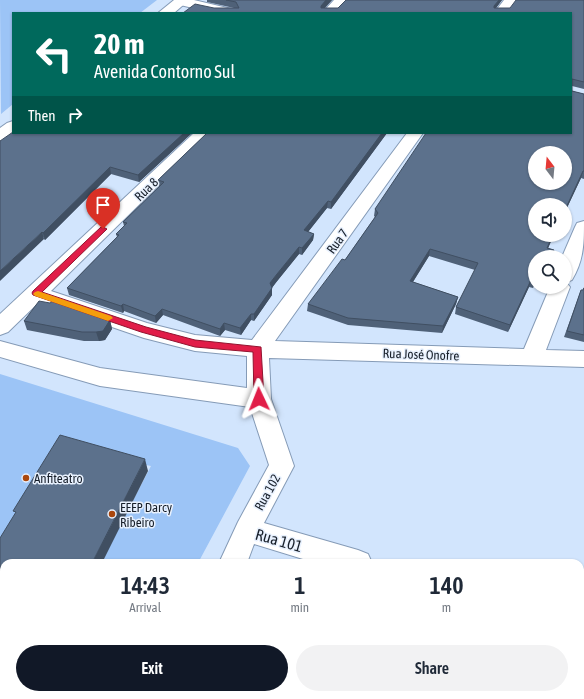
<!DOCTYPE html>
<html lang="en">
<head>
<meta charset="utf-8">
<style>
	:root { --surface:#fff; --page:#f2f2f3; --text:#1f2937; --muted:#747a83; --accent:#111827 }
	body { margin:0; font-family:"Asap Condensed",sans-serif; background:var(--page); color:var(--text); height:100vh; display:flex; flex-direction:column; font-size:15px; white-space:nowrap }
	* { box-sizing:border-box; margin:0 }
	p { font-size:13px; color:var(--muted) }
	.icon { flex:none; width:22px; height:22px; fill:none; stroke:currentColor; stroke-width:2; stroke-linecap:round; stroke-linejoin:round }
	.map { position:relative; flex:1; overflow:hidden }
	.panel { position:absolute; left:0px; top:559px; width:584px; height:140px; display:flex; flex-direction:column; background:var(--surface); border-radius:12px 12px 0 0; box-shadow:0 1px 3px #0004 }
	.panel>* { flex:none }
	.banner { position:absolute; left:12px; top:12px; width:560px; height:122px; border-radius:0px; box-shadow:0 1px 3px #0004; background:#00695c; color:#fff; overflow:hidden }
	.needle { width:26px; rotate:344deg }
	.buttons { position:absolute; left:528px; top:146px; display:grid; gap:8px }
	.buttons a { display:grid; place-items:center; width:44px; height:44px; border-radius:50%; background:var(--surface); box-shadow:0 1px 3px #0004; font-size:20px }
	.pin { position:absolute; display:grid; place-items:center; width:34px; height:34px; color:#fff; margin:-41px -17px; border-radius:50% 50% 50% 0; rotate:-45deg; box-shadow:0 0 4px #0007 }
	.pin .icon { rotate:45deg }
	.me { position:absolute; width:44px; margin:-22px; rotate:358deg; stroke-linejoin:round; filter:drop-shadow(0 0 3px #0008) }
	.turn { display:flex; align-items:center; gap:14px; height:84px; padding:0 16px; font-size:18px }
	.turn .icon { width:52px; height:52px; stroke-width:2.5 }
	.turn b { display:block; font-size:28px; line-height:34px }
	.then { display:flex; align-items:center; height:38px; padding:0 16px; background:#0003; gap:8px; font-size:15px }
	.eta { display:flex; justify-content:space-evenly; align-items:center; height:68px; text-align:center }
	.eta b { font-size:24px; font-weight:600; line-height:28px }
	.action { display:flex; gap:8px; margin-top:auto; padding:8px 16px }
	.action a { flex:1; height:46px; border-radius:24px; background:var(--accent); color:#fff; font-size:16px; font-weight:600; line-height:46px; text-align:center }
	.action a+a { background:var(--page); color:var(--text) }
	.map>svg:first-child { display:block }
</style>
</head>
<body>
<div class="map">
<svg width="584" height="699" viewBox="0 0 584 699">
	<rect width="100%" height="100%" fill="#d2e5fd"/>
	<path fill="#9cc4f6" d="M 0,0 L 157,0 L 140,13 L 13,13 L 13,104 L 1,114 Z
		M 0,374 L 238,448 L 250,466 L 198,563 L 51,563 L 124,518 L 151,466 L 146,465 L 0,541 Z
		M 59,695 L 126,695 L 124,699 L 57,699 Z"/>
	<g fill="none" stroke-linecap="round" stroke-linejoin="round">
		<g stroke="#859bb7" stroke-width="2">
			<path id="street" d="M 175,0 L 194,0 L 236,10 L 238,13 L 214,13 L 176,4 Z
				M 334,0 L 349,0 L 337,13 L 322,13 Z
				M 504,0 L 518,0 L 508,13 L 494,13 Z
				M 194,133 L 212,133 L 51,291 L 147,323 L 195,335 L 252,340 L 407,133 L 423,133 L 275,341 L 524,349 L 550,287 L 565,287 L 565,257 L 562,257 L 575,227 L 577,223 L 584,221 C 584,243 584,260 572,280 L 566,282 L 570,287 L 546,350 L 584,351 L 584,367 L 269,358 L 271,399 L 294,466 L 264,523 L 358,550 L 368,554 L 372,563 L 316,563 L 254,544 L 247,563 L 219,563 L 238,522 L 269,465 L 250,407 L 100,386 L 0,357 L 0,341 L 100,368 L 247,388 L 247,356 L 195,351 L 144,338 L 39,302 L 8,332 L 0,335 L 0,314 Z
				M 580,615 L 584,616 L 584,644 L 580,643 Z
				M 163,695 L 193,695 L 192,699 L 162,699 Z"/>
		</g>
		<g stroke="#859bb7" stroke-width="2">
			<path id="secondary" d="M 174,0 L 189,0 L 174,13 L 158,13 Z
				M 13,121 L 13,133 L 14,133 L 6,140 L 0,141 L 0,128 L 7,123 Z"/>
		</g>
		<use href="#street" fill="#fff" fill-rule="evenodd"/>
		<use href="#secondary" fill="#fff" fill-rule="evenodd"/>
	</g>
	<path fill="#4f6178" d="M 207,0 L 332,0 L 325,8 L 338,8 L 346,0 L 502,0 L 496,8 L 510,8 L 584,0 L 584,89 L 572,86 L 572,91 L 584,94 L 584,179 L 581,178 L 565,212 L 565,205 L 548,248 L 554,250 L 551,257 L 535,257 L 535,284 L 533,288 L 529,287 L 508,332 L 455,314 L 456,307 L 475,270 L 429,256 L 413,282 L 458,297 L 456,304 L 442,333 L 348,325 L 307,311 L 308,304 L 345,260 L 375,217 L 374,216 L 375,209 L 571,13 L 214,8 L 234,8 L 207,2 Z
		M 192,133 L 139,182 L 111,174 L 45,240 L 44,239 L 0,141 Z
		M 207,133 L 387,133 L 331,209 L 327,208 L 308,232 L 314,234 L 313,240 L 302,255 L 299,254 L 277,281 L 272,288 L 272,295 L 254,321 L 251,320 L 241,335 L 225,330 L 220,336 L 163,315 L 156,323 L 124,311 L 123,313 L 69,295 L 67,288 L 117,237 L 116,234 L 124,226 L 123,222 L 159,187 L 158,180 Z
		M 584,287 L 584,342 L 564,337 L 581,290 L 583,290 Z
		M 110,320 L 112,329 L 105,340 L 99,341 L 84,341 L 27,330 L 24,321 Z
		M 271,695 L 471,695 L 469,699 L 362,699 L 360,696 L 354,699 L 273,699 Z"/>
	<path fill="#404f62" d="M 326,0 L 332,0 L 321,12 L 321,6 Z
		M 499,0 L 502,0 L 493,12 L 494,6 Z
		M 184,133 L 192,133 L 139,182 L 138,175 Z
		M 382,133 L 387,133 L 331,209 L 331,202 Z
		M 110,167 L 111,174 L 45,240 L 43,233 Z
		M 583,171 L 581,178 L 565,212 L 565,210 Z
		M 328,201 L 327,208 L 304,237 L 304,230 Z
		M 42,232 L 44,239 L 0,281 L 0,271 Z
		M 314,234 L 313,240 L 302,255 L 302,248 Z
		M 553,235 L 554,235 L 545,255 L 547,248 Z
		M 299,247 L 299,254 L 270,290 L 270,283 Z
		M 430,249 L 429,256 L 409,288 L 410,281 Z
		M 531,280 L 529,287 L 508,332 L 510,325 Z
		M 272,288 L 272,295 L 254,321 L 254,314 Z
		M 458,297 L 456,304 L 442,333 L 443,326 Z
		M 123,304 L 124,311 L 123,313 L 121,306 Z
		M 162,309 L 163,315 L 156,323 L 155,316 Z
		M 251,314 L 251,320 L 241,335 L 240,328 Z
		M 110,320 L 112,329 L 105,340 L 99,341 L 96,332 Z
		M 224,323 L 225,330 L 220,336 L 220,329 Z
		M 145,459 L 148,471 L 102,563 L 92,563 Z
		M 48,695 L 59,695 L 57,699 L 46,699 Z
		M 337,695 L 360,695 L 360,696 L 354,699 L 330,699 Z
		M 468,695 L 471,695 L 469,699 L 461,699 Z"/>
	<path fill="#5c718c" stroke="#404f62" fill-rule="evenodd" d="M 226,0 L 326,0 L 321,6 L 321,8 L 338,8 L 346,0 L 499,0 L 494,6 L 494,8 L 510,8 L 516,0 L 584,0 L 584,82 L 572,79 L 572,91 L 584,94 L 584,171 L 583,171 L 565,210 L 565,205 L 535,205 L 535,235 L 553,235 L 547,248 L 554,250 L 551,257 L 535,257 L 535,281 L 531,280 L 510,325 L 456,307 L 478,263 L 430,249 L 410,281 L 458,297 L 443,326 L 348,318 L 308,304 L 342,259 L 345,260 L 378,213 L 375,209 L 426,133 L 571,133 L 571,13 L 183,13 L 195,4 L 214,8 L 239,8 L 236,2 ZM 535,153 L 565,153 L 565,183 L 535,183 Z
		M 13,132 L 13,133 L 184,133 L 138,175 L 110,167 L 43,233 L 42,232 L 0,271 L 0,141 Z
		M 207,133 L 382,133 L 331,202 L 328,201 L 304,230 L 314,234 L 302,248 L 299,247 L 277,274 L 270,283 L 272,288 L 254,314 L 251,314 L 240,328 L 224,323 L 220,329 L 162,309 L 155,316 L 123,304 L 121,306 L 67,288 L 119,235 L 116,234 L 127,223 L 123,222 L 164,182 L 158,180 Z
		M 584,288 L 584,335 L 567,331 L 581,290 L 583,290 Z
		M 39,301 L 50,303 L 53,301 L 110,320 L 103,331 L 96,332 L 82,332 L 24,321 Z
		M 60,435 L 145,459 L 92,563 L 4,563 L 4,695 L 48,695 L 46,699 L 0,699 L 0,538 L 16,512 L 13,511 Z
		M 277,695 L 337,695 L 330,699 L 279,699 Z
		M 370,695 L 468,695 L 461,699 L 372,699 Z"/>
	<path fill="#e11d48" stroke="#92132f" d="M 101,227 L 103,227 L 107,229 L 42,292 L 146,327 L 195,340 L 261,347 L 264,399 L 262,402 L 256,402 L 254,399 L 253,352 L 195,347 L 141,332 L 33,295 L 32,293 L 33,291 Z"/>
	<path fill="#f59e0b" d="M 38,291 L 111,316 L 113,318 L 108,321 L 35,296 L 33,294 L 35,292 Z"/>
	<g fill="#aa470d" stroke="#e8f1fe" stroke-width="1.5">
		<circle cx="26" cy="478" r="4"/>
		<circle cx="112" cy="514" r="4"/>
	</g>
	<g text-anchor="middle" stroke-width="3" stroke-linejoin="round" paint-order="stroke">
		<g font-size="13" fill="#171f2a" stroke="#e8f1fe">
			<text transform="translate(146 189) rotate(-44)" y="5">Rua 8</text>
			<text transform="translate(337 241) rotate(-54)" y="5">Rua 7</text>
			<text transform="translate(421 354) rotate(2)" y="5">Rua José Onofre</text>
			<text transform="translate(267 492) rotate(-61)" y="5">Rua 102</text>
		</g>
		<g font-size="13" fill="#171f2a" stroke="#e8f1fe" text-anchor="start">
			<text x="34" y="483">Anfiteatro</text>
			<text x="120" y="512">EEEP Darcy<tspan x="120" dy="15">Ribeiro</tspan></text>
		</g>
		<g font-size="16" fill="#171f2a" stroke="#e8f1fe">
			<text transform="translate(279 540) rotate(16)" y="6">Rua 101</text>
		</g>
	</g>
</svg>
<div class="buttons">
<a><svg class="needle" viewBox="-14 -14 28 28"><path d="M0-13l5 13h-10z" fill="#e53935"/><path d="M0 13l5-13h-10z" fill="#747a83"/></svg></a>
<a><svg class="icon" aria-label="sound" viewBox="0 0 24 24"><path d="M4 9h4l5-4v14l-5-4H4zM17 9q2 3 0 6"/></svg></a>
<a><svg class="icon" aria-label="search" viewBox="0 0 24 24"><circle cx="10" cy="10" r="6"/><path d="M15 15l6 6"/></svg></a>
</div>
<div class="pin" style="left:103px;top:229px;background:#d93025"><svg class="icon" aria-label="arrive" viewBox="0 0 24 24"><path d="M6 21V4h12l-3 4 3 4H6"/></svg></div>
<svg class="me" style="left:259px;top:399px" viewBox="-20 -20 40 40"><path d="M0-17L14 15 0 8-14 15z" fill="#e11d48" stroke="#fff" stroke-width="4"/></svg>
<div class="banner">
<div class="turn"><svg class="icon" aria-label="left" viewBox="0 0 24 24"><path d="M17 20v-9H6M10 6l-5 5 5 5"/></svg><div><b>20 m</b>Avenida Contorno Sul</div></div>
<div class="then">Then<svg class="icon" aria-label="right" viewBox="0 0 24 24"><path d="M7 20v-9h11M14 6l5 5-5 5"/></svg></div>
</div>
<section class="panel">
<div class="eta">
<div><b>14:43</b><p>Arrival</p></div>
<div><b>1</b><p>min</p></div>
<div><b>140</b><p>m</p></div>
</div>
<div class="action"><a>Exit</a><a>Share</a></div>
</section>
</div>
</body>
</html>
